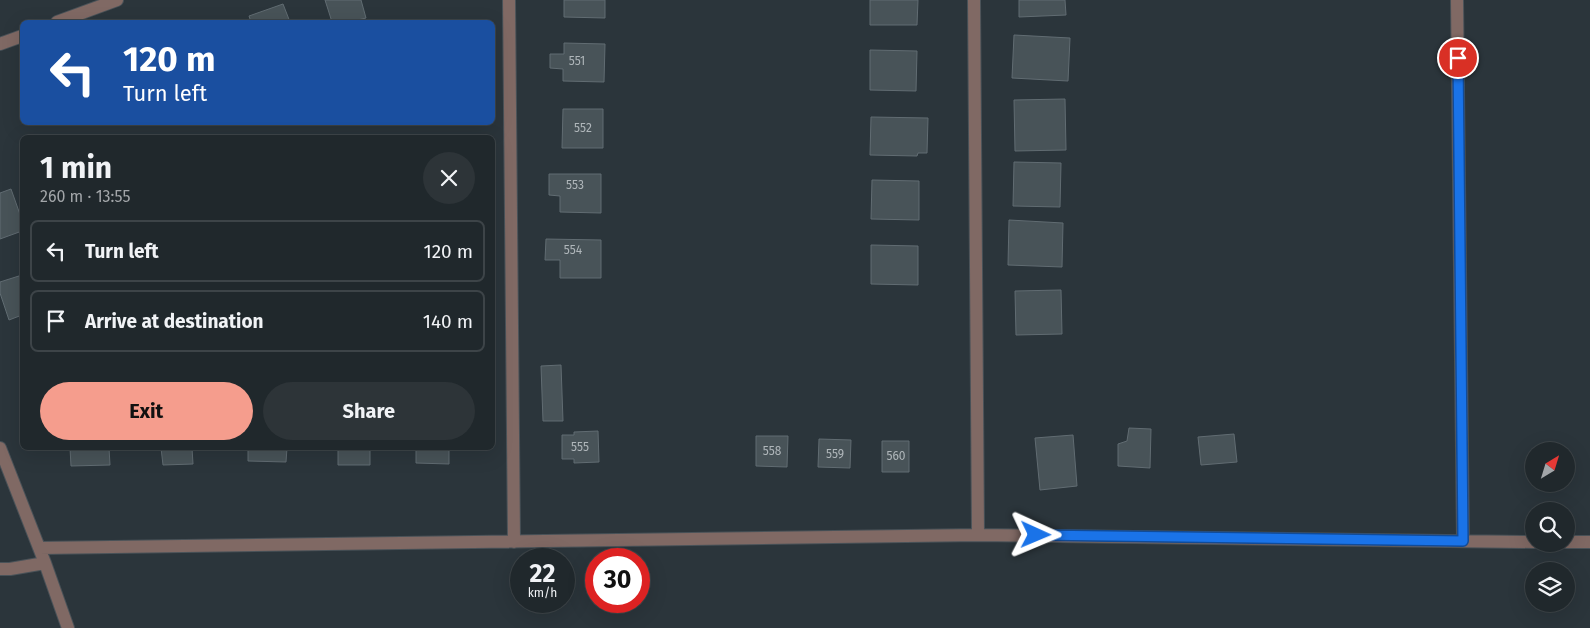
<!DOCTYPE html>
<html lang="en">
<head>
<meta charset="utf-8">
<style>
	:root { --surface:#20282c; --page:#2d3438; --text:#f1f3f6; --muted:#a2a6a9; --line:#3d4448; --accent:#f59d8d }
	body { margin:0; font-family:"Fira Sans",sans-serif; background:var(--page); color:var(--text); height:100vh; display:flex; flex-direction:column; font-size:19px; white-space:nowrap }
	* { box-sizing:border-box; margin:0 }
	p { font-size:16px; color:var(--muted) }
	.icon { flex:none; width:28px; height:28px; fill:none; stroke:currentColor; stroke-width:2; stroke-linecap:round; stroke-linejoin:round }
	.map { position:relative; flex:1; overflow:hidden }
	.details { position:absolute; left:20px; top:135px; width:475px; height:315px; display:flex; flex-direction:column; background:var(--surface); border-radius:8px; box-shadow:0 5px 20px #0002,0 0 0 1px var(--line) }
	.details>* { flex:none }
	.top-card { position:absolute; left:20px; top:20px; width:475px; height:105px; border-radius:8px; box-shadow:0 5px 20px #0002,0 0 0 1px var(--line); background:#1a4fa0; color:#fff; overflow:hidden }
	.needle { width:32px; rotate:38deg }
	.tools { position:absolute; left:1525px; top:442px; display:grid; gap:10px }
	.tools a { display:grid; place-items:center; width:50px; height:50px; border-radius:50%; background:var(--surface); box-shadow:0 5px 20px #0002,0 0 0 1px var(--line); font-size:25px }
	.speed { position:absolute; left:510px; top:548px; display:flex; gap:10px; font-size:25px; font-weight:700; text-align:center }
	.speed>* { display:grid; place-content:center; width:65px; height:65px; border-radius:50%; background:var(--surface); box-shadow:0 5px 20px #0002,0 0 0 1px var(--line); line-height:1 }
	.speed small { font-size:12px; font-weight:400 }
	.speed .limit { border:8px solid #d22; background:#fff; color:#111 }
	.pin { position:absolute; display:grid; place-items:center; width:42px; height:42px; color:#fff; margin:-21px; border:2px solid #fff; border-radius:50%; box-shadow:0 1px 5px #0007 }
	.me { position:absolute; width:55px; margin:-28px; rotate:91deg; stroke-linejoin:round; filter:drop-shadow(0 0 4px #0008) }
	.turn { display:flex; align-items:center; gap:18px; height:105px; padding:0 20px; font-size:22px }
	.turn .icon { width:65px; height:65px; stroke-width:2.5 }
	.turn b { display:block; font-size:35px; line-height:42px }
	.round { display:grid; place-items:center; flex:none; width:52px; height:52px; border-radius:26px; background:var(--page) }
	.headline { display:flex; align-items:center; justify-content:space-between; height:85px; padding:0 20px }
	h1 { font-size:30px; font-weight:700; line-height:38px }
	.primary-button { display:flex; gap:10px; margin-top:auto; padding:10px 20px }
	.primary-button a { flex:1; height:58px; border-radius:30px; background:var(--accent); color:#111; font-size:20px; font-weight:700; line-height:58px; text-align:center }
	.primary-button a+a { background:var(--page); color:var(--text) }
	ul { padding:0; list-style:none }
	li { display:flex; align-items:center; gap:15px; height:62px; margin:0 10px 8px; padding:0 10px; border:2px solid var(--line); border-radius:8px }
	li div { flex:1 }
	li b { display:block; font-size:19px }
	li em { font-style:normal }
	.map>svg:first-child { display:block }
</style>
</head>
<body>
<div class="map">
<svg width="1590" height="628" viewBox="0 0 1590 628">
	<rect width="100%" height="100%" fill="#2b353b"/>
	<path fill="#485358" stroke="#616c72" d="M 325,0 L 361,0 L 366,18 L 350,22 L 332,22 Z
		M 564,0 L 605,0 L 605,18 L 564,17 Z
		M 870,0 L 918,0 L 917,25 L 870,25 Z
		M 1019,0 L 1065,0 L 1066,15 L 1019,17 Z
		M 283,4 L 290,22 L 251,22 L 249,16 Z
		M 1014,35 L 1070,38 L 1068,81 L 1012,78 Z
		M 564,43 L 605,44 L 604,82 L 563,81 L 563,69 L 550,68 L 550,54 L 564,54 Z
		M 870,50 L 917,51 L 916,91 L 870,90 Z
		M 1065,99 L 1066,150 L 1015,151 L 1014,100 Z
		M 563,109 L 603,109 L 603,148 L 562,148 Z
		M 871,117 L 928,118 L 927,153 L 918,153 L 917,156 L 870,155 Z
		M 1014,162 L 1061,163 L 1060,207 L 1013,206 Z
		M 549,174 L 601,174 L 601,213 L 560,212 L 560,196 L 549,195 Z
		M 872,180 L 919,181 L 919,220 L 871,219 Z
		M 11,189 L 22,220 L 22,231 L 0,239 L 0,193 Z
		M 1009,220 L 1063,223 L 1062,267 L 1008,265 Z
		M 546,239 L 601,240 L 601,278 L 560,278 L 560,260 L 545,260 Z
		M 871,245 L 918,246 L 918,285 L 871,284 Z
		M 22,275 L 22,315 L 9,320 L 0,293 L 0,282 Z
		M 1061,290 L 1062,334 L 1016,335 L 1015,291 Z
		M 561,365 L 563,421 L 543,421 L 541,366 Z
		M 1129,428 L 1151,429 L 1150,468 L 1118,466 L 1118,444 L 1127,441 Z
		M 598,431 L 599,462 L 574,463 L 574,459 L 562,459 L 562,435 L 574,435 L 574,432 Z
		M 1234,434 L 1237,462 L 1201,465 L 1198,437 Z
		M 1073,435 L 1077,486 L 1040,490 L 1035,438 Z
		M 756,436 L 788,436 L 787,467 L 756,466 Z
		M 819,439 L 851,440 L 850,468 L 818,467 Z
		M 882,441 L 909,441 L 909,472 L 882,472 Z
		M 70,448 L 109,448 L 110,465 L 71,466 Z
		M 161,448 L 192,448 L 193,464 L 163,465 Z
		M 248,448 L 287,448 L 286,462 L 248,461 Z
		M 338,448 L 370,448 L 370,465 L 338,465 Z
		M 416,448 L 449,448 L 449,464 L 416,463 Z"/>
	<g fill="none" stroke-linecap="round" stroke-linejoin="round">
		<g stroke="#495258" stroke-width="14">
			<path id="minor" d="M 509,0 L 514,542
				M 974,0 L 978,535
				M 1457,0 L 1463,541
				M 57,22 L 117,0
				M 0,44 L 22,36
				M 0,448 L 45,563 L 68,628
				M 1566,542 L 1590,542
				M 39,548 L 978,535 L 1534,542
				M 0,569 L 10,569 L 45,563"/>
		</g>
		<use href="#minor" stroke="#806964" stroke-width="12"/>
	</g>
	<g fill="none" stroke-linecap="round" stroke-linejoin="round">
		<g stroke="#114b97" stroke-width="12">
			<path id="route" d="M 1036,535 L 1463,541 L 1458,58"/>
		</g>
		<use href="#route" stroke="#1a73e8" stroke-width="9"/>
	</g>
	<g text-anchor="middle" stroke-width="5" stroke-linejoin="round" paint-order="stroke">
		<g font-size="12" fill="#afb6ba">
			<text x="577" y="65">551</text>
			<text x="583" y="132">552</text>
			<text x="575" y="189">553</text>
			<text x="573" y="254">554</text>
			<text x="580" y="451">555</text>
			<text x="772" y="455">558</text>
			<text x="835" y="458">559</text>
			<text x="896" y="460">560</text>
		</g>
	</g>
</svg>
<div class="tools">
<a><svg class="needle" viewBox="-14 -14 28 28"><path d="M0-13l5 13h-10z" fill="#e53935"/><path d="M0 13l5-13h-10z" fill="#a2a6a9"/></svg></a>
<a><svg class="icon" aria-label="search" viewBox="0 0 24 24"><circle cx="10" cy="10" r="6"/><path d="M15 15l6 6"/></svg></a>
<a><svg class="icon" aria-label="layers" viewBox="0 0 24 24"><path d="M12 4l9 5-9 5-9-5zM3 14l9 5 9-5"/></svg></a>
</div>
<div class="speed"><div>22<small>km/h</small></div><div class="limit">30</div></div>
<div class="pin" style="left:1458px;top:58px;background:#d93025"><svg class="icon" aria-label="arrive" viewBox="0 0 24 24"><path d="M6 21V4h12l-3 4 3 4H6"/></svg></div>
<svg class="me" style="left:1036px;top:535px" viewBox="-20 -20 40 40"><path d="M0-17L14 15 0 8-14 15z" fill="#1a73e8" stroke="#fff" stroke-width="4"/></svg>
<div class="top-card">
<div class="turn"><svg class="icon" aria-label="left" viewBox="0 0 24 24"><path d="M17 20v-9H6M10 6l-5 5 5 5"/></svg><div><b>120 m</b>Turn left</div></div>
</div>
<section class="details">
<div class="headline"><div><h1>1 min</h1><p>260 m · 13:55</p></div><a class="round"><svg class="icon" aria-label="close" viewBox="0 0 24 24"><path d="M6 6l12 12M18 6L6 18"/></svg></a></div>
<ul>
<li><svg class="icon" aria-label="left" viewBox="0 0 24 24"><path d="M17 20v-9H6M10 6l-5 5 5 5"/></svg><div><b>Turn left</b></div><em>120 m</em></li>
<li><svg class="icon" aria-label="arrive" viewBox="0 0 24 24"><path d="M6 21V4h12l-3 4 3 4H6"/></svg><div><b>Arrive at destination</b></div><em>140 m</em></li>
</ul>
<div class="primary-button"><a>Exit</a><a>Share</a></div>
</section>
</div>
</body>
</html>
